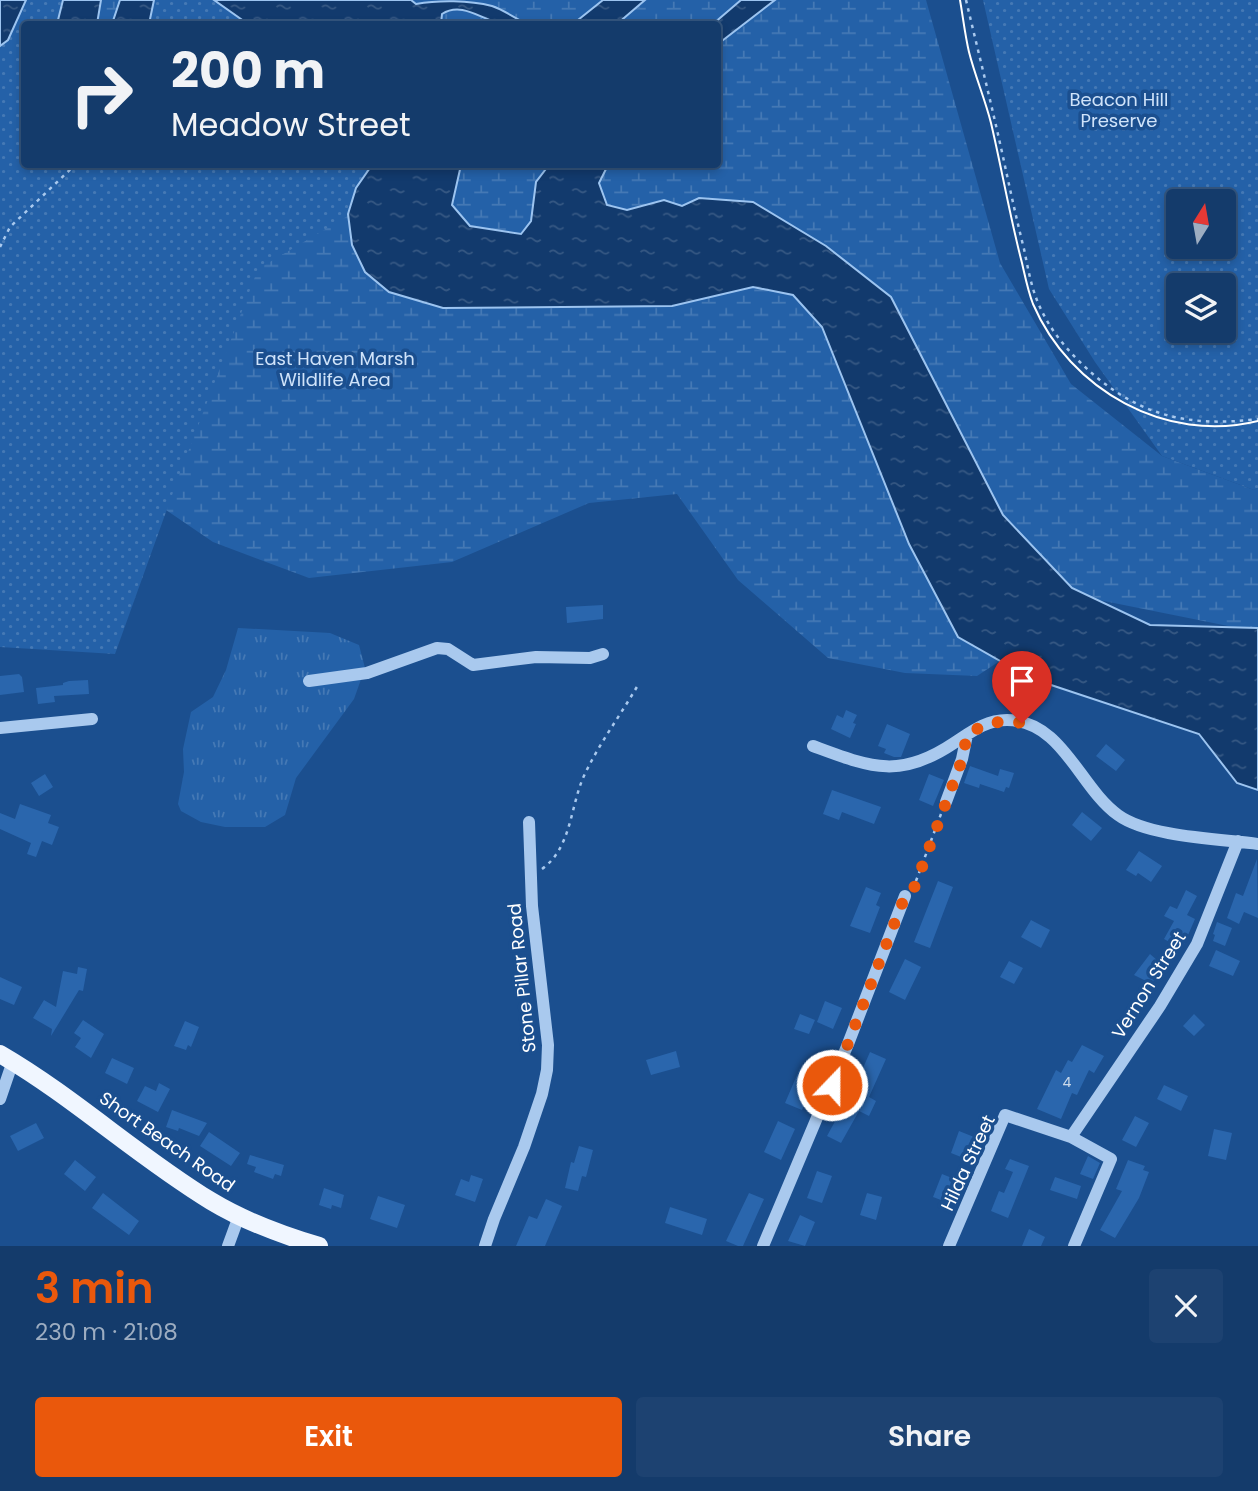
<!DOCTYPE html>
<html lang="en">
<head>
<meta charset="utf-8">
<style>
	:root { --surface:#143b6b; --page:#1d4271; --text:#f1f3f6; --muted:#9dadc1; --line:#33557e; --accent:#ea580c }
	body { margin:0; font-family:Poppins,sans-serif; background:var(--page); color:var(--text); height:100vh; display:flex; flex-direction:column; font-size:26px; white-space:nowrap }
	* { box-sizing:border-box; margin:0 }
	p { font-size:23px; color:var(--muted) }
	.icon { flex:none; width:38px; height:38px; fill:none; stroke:currentColor; stroke-width:2; stroke-linecap:round; stroke-linejoin:round }
	.map { position:relative; height:1246px; overflow:hidden }
	.sheet { display:flex; flex-direction:column; background:var(--surface); flex:1 }
	.sheet>* { flex:none }
	.banner { position:absolute; left:21px; top:21px; width:700px; height:147px; border-radius:7px; box-shadow:0 4px 10px #0003,0 0 0 2px var(--line); background:#143b6b; color:var(--text); overflow:hidden }
	.needle { width:46px; rotate:11deg }
	.tools { position:absolute; left:1166px; top:189px; display:grid; gap:14px }
	.tools a { display:grid; place-items:center; width:70px; height:70px; border-radius:7px; background:var(--surface); box-shadow:0 4px 10px #0003,0 0 0 2px var(--line); font-size:35px }
	.pin { position:absolute; display:grid; place-items:center; width:60px; height:60px; color:#fff; margin:-72px -30px; border-radius:50% 50% 50% 0; rotate:-45deg; box-shadow:0 0 7px #0007 }
	.pin .icon { rotate:45deg }
	.me { position:absolute; width:77px; margin:-38px; rotate:22deg; stroke-linejoin:round; filter:drop-shadow(0 0 5px #0008) }
	.turn { display:flex; align-items:center; gap:24px; height:147px; padding:0 35px; font-size:32px }
	.turn .icon { width:91px; height:91px; stroke-width:2.5 }
	.turn b { display:block; font-size:49px; line-height:60px }
	.round { display:grid; place-items:center; flex:none; width:74px; height:74px; border-radius:7px; background:var(--page) }
	.headline { display:flex; align-items:center; justify-content:space-between; height:119px; padding:0 35px }
	h1 { font-size:42px; font-weight:600; line-height:52px; color:var(--accent) }
	.button { display:flex; gap:14px; margin-top:auto; padding:14px 35px }
	.button a { flex:1; height:80px; border-radius:7px; background:var(--accent); color:#fff; font-size:28px; font-weight:600; line-height:80px; text-align:center }
	.button a+a { background:var(--page); color:var(--text) }
	.map>svg:first-child { display:block }
</style>
</head>
<body>
<div class="map">
<svg width="1258" height="1246" viewBox="0 0 1258 1246">
	<defs>
		<pattern id="grass-tufts" width="24" height="20" patternUnits="userSpaceOnUse" patternTransform="scale(1.75)"><rect width="24" height="20" fill="#2461a8"/><path d="M3 7l-1-3M5 7V3M7 7l1-3M15 17l-1-3M17 17v-4M19 17l1-3" fill="none" stroke="#4579b5"/></pattern>
		<pattern id="wetland-marsh" width="20" height="14" patternUnits="userSpaceOnUse" patternTransform="scale(1.75)"><rect width="20" height="14" fill="#2461a8"/><path d="M1 5h8M5 5V1M11 12h8M15 12V8" fill="none" stroke="#4579b5"/></pattern>
		<pattern id="park-dots" width="8" height="8" patternUnits="userSpaceOnUse" patternTransform="scale(1.75)"><rect width="8" height="8" fill="#2461a8"/><path d="M2 2h.1M6 6h.1" fill="none" stroke="#4579b5" stroke-width="1.8" stroke-linecap="round"/></pattern>
		<pattern id="water-ripples" width="26" height="14" patternUnits="userSpaceOnUse" patternTransform="scale(1.75)"><rect width="26" height="14" fill="#123a6d"/><path d="M2 4q2-2 4 0t4 0M15 11q2-2 4 0t4 0" fill="none" stroke="#365883"/></pattern>
	</defs>
	<rect width="100%" height="100%" fill="#1b4f8f"/>
	<path fill="url(#grass-tufts)" d="M 238,628 L 330,633 L 359,645 L 365,668 L 354,699 L 296,778 L 285,815 L 265,827 L 225,827 L 201,822 L 181,811 L 178,804 L 184,772 L 183,749 L 191,712 L 213,697 L 226,670 Z"/>
	<path fill="url(#wetland-marsh)" d="M 0,0 L 926,0 L 1000,263 L 1071,384 L 1162,456 L 1254,490 L 1258,488 L 1258,632 L 1094,599 L 977,676 L 905,673 L 828,658 L 738,580 L 677,494 L 589,503 L 452,562 L 309,578 L 213,542 L 53,433 L 145,165 L 718,164 L 718,24 L 24,24 Z"/>
	<path fill="url(#park-dots)" fill-rule="evenodd" d="M 14,0 L 67,0 L 63,24 L 24,24 L 24,164 L 392,165 L 373,201 L 258,269 L 180,473 L 115,654 L 0,647 L 0,35 Z
		M 151,0 L 224,0 L 260,24 L 141,24 Z
		M 983,0 L 1258,0 L 1258,488 L 1254,490 L 1162,456 L 1095,362 L 1049,289 ZM 1223,201 L 1223,247 L 1178,247 L 1178,201 ZM 1223,285 L 1223,331 L 1178,331 L 1178,285 Z"/>
	<path fill="url(#water-ripples)" stroke="#9cc4f0" stroke-width="2" d="M 0,0 L 26,0 L 8,40 L 0,46 Z
		M 63,0 L 101,0 L 97,24 L 57,24 Z
		M 120,0 L 154,0 L 149,24 L 112,24 Z
		M 214,0 L 411,0 L 416,4 C 438,0 469,0 492,6 C 504,10 515,18 526,24 C 519,25 509,26 502,24 C 482,20 462,1 442,14 L 441,24 L 248,24 Z
		M 603,0 L 645,0 L 617,24 L 573,24 Z
		M 741,0 L 775,0 L 718,44 L 718,24 L 713,24 Z
		M 372,165 L 461,165 L 452,205 L 470,226 L 521,234 L 531,221 L 536,182 L 549,165 L 608,165 L 599,183 L 607,205 L 627,210 L 664,200 L 682,206 L 699,198 L 753,202 L 826,246 L 891,297 L 1003,515 L 1072,588 L 1150,625 L 1258,628 L 1258,790 L 1237,783 L 1199,734 L 1030,678 L 958,637 L 909,544 L 822,327 L 793,295 L 753,287 L 672,306 L 443,308 L 389,292 L 365,272 L 352,245 L 348,214 L 356,188 Z"/>
	<path fill="#2a66ad" d="M 603,605 L 603,619 L 567,623 L 566,607 Z
		M 19,674 L 22,677 L 24,692 L 0,695 L 0,676 Z
		M 88,680 L 89,694 L 54,696 L 55,702 L 38,704 L 36,688 L 63,685 L 63,683 L 69,681 Z
		M 846,710 L 857,715 L 853,723 L 856,724 L 850,738 L 831,729 L 837,715 L 843,718 Z
		M 887,724 L 910,734 L 901,757 L 894,757 L 884,753 L 886,749 L 878,746 Z
		M 1106,744 L 1125,760 L 1116,771 L 1096,756 Z
		M 970,766 L 998,776 L 1000,769 L 1014,773 L 1009,788 L 1006,787 L 1004,792 L 980,784 L 979,788 L 964,783 Z
		M 45,774 L 53,787 L 39,796 L 31,783 Z
		M 929,774 L 944,780 L 933,806 L 919,800 Z
		M 832,790 L 881,807 L 874,824 L 842,812 L 839,820 L 823,814 Z
		M 20,804 L 51,815 L 48,823 L 59,827 L 52,845 L 42,841 L 36,857 L 27,854 L 31,843 L 0,829 L 0,813 L 15,819 Z
		M 1082,812 L 1102,828 L 1091,841 L 1072,825 Z
		M 1139,851 L 1162,866 L 1151,882 L 1138,873 L 1136,876 L 1126,870 Z
		M 1257,859 L 1258,918 L 1244,912 L 1239,924 L 1227,918 L 1236,893 L 1243,896 Z
		M 938,881 L 953,887 L 930,948 L 914,942 Z
		M 866,887 L 881,893 L 876,905 L 880,907 L 870,933 L 850,926 Z
		M 1186,890 L 1197,896 L 1187,915 L 1195,919 L 1182,949 L 1164,939 L 1174,921 L 1164,916 L 1170,906 L 1177,909 Z
		M 1031,920 L 1050,930 L 1041,948 L 1021,937 Z
		M 1217,922 L 1232,928 L 1225,946 L 1213,941 L 1215,935 L 1213,934 Z
		M 1216,950 L 1240,961 L 1233,976 L 1209,966 Z
		M 1150,954 L 1158,961 L 1152,968 L 1160,974 L 1152,984 L 1134,975 Z
		M 905,959 L 921,967 L 905,1000 L 889,992 Z
		M 1009,961 L 1023,968 L 1014,984 L 1000,977 Z
		M 78,967 L 87,969 L 83,991 L 79,990 L 51,1036 L 52,1029 L 33,1018 L 44,1000 L 56,1007 L 63,971 L 77,974 Z
		M 0,977 L 22,987 L 14,1005 L 0,999 Z
		M 825,1001 L 842,1008 L 833,1029 L 817,1022 Z
		M 800,1014 L 815,1020 L 809,1034 L 794,1029 Z
		M 1194,1014 L 1205,1025 L 1194,1036 L 1183,1026 Z
		M 83,1020 L 104,1034 L 91,1058 L 75,1047 L 81,1038 L 74,1033 Z
		M 185,1021 L 199,1027 L 191,1047 L 188,1045 L 186,1050 L 174,1046 Z
		M 1082,1045 L 1104,1056 L 1094,1073 L 1089,1070 L 1077,1095 L 1072,1093 L 1061,1119 L 1037,1109 L 1056,1070 L 1061,1073 L 1068,1060 L 1072,1062 Z
		M 676,1051 L 680,1067 L 651,1075 L 646,1060 Z
		M 870,1052 L 886,1059 L 869,1097 L 876,1101 L 869,1116 L 859,1111 L 841,1143 L 827,1136 L 839,1114 L 842,1116 Z
		M 112,1058 L 134,1068 L 127,1084 L 105,1073 Z
		M 800,1068 L 817,1075 L 802,1110 L 785,1103 Z
		M 159,1083 L 170,1089 L 158,1112 L 137,1101 L 145,1086 L 156,1091 Z
		M 1164,1085 L 1188,1096 L 1181,1111 L 1157,1099 Z
		M 172,1110 L 207,1123 L 199,1136 L 179,1128 L 178,1131 L 166,1127 Z
		M 1135,1116 L 1149,1123 L 1136,1147 L 1122,1140 Z
		M 778,1121 L 795,1129 L 781,1160 L 764,1152 Z
		M 36,1123 L 44,1138 L 18,1151 L 10,1136 Z
		M 1214,1129 L 1232,1133 L 1226,1160 L 1208,1156 Z
		M 959,1131 L 974,1137 L 966,1159 L 951,1153 Z
		M 209,1132 L 240,1153 L 231,1166 L 200,1146 Z
		M 579,1146 L 593,1150 L 586,1177 L 582,1176 L 578,1191 L 565,1188 L 571,1162 L 574,1163 Z
		M 250,1155 L 284,1165 L 281,1176 L 275,1174 L 273,1179 L 254,1172 L 256,1167 L 247,1164 Z
		M 1088,1156 L 1100,1163 L 1093,1179 L 1080,1174 Z
		M 1010,1159 L 1029,1166 L 1008,1218 L 991,1211 L 999,1191 L 1004,1193 L 1013,1172 L 1005,1169 Z
		M 75,1160 L 96,1177 L 85,1191 L 64,1174 Z
		M 1128,1160 L 1145,1166 L 1143,1170 L 1149,1172 L 1139,1198 L 1115,1238 L 1100,1230 L 1122,1191 L 1116,1189 Z
		M 817,1171 L 832,1176 L 822,1203 L 807,1198 Z
		M 942,1174 L 957,1180 L 949,1203 L 933,1197 Z
		M 471,1175 L 483,1179 L 475,1202 L 455,1195 L 461,1179 L 469,1182 Z
		M 1055,1177 L 1081,1186 L 1077,1199 L 1050,1190 Z
		M 324,1188 L 344,1195 L 341,1208 L 332,1205 L 331,1209 L 319,1205 Z
		M 103,1193 L 139,1221 L 129,1235 L 92,1208 Z
		M 749,1193 L 764,1199 L 743,1246 L 738,1246 L 726,1241 Z
		M 867,1193 L 882,1197 L 876,1220 L 860,1215 Z
		M 378,1196 L 405,1205 L 397,1228 L 370,1219 Z
		M 546,1199 L 562,1206 L 545,1246 L 516,1246 L 529,1216 L 537,1219 Z
		M 670,1207 L 707,1219 L 702,1235 L 665,1223 Z
		M 800,1215 L 815,1222 L 805,1246 L 788,1241 Z
		M 1029,1229 L 1045,1237 L 1041,1246 L 1022,1246 Z"/>
	<g fill="none" stroke-linecap="round" stroke-linejoin="round">
		<path stroke="#a9c9ee" stroke-width="2.5" stroke-dasharray="3.5 5" stroke-linecap="butt" d="M 966,0 C 979,55 993,110 1005,166 C 1011,194 1017,221 1024,249 C 1028,268 1031,287 1039,305 C 1049,328 1065,348 1083,365 C 1135,415 1187,428 1258,419
			M 0,247 L 10,227 L 76,164
			M 542,869 C 571,848 570,809 583,778 C 598,745 620,716 638,685
			M 913,889 L 941,814"/>
		<path stroke="#a9c9ee" stroke-width="12" d="M 309,681 L 367,673 L 437,648 L 448,649 L 473,665 L 536,657 L 590,658 L 603,654
			M 0,728 L 92,719
			M 813,746 C 870,767 899,780 954,743 C 971,732 986,720 1007,720 C 1063,721 1079,787 1118,815 C 1148,837 1220,839 1258,844
			M 946,802 L 962,759 L 967,735
			M 0,1099 L 13,1061
			M 1071,1137 L 1160,1006 L 1197,944 L 1238,841
			M 228,1246 L 239,1216
			M 485,1246 L 494,1219 L 524,1147 L 542,1094 L 547,1070 L 548,1045 L 532,906 L 529,822
			M 763,1246 L 848,1044 L 905,896
			M 949,1246 L 1005,1115 L 1071,1137 L 1111,1159 L 1074,1246"/>
		<path stroke="#f0f6ff" stroke-width="18" d="M 0,1054 C 74,1097 137,1156 211,1201 C 244,1221 282,1235 319,1246"/>
		<path stroke="#fff" stroke-width="2" d="M 960,0 C 963,17 965,35 969,52 C 975,76 985,99 991,123 C 1002,170 1010,217 1022,263 C 1025,276 1028,291 1033,304 C 1070,390 1166,444 1258,421"/>
	</g>
	<g fill="none" stroke-linecap="round" stroke-linejoin="round">
		<path stroke="#ea580c" stroke-width="12" stroke-dasharray="0 21.6" d="M 832,1085 L 905,896 L 914,888 L 919,875 L 962,760 L 967,735 C 985,723 1000,719 1022,723"/>
	</g>
	<g text-anchor="middle" stroke-width="7" stroke-linejoin="round" paint-order="stroke">
		<g font-size="14" fill="#cad9ea">
			<text x="1067" y="1087">4</text>
		</g>
		<g font-size="18" fill="#cfe3fa" stroke="#1b4f8f">
			<text x="1119" y="106">Beacon Hill<tspan x="1119" dy="21">Preserve</tspan></text>
			<text x="335" y="365">East Haven Marsh<tspan x="335" dy="21">Wildlife Area</tspan></text>
		</g>
		<g font-size="18" fill="#fff" stroke="#1b4f8f">
			<text transform="translate(522 978) rotate(-96)" y="6">Stone Pillar Road</text>
			<text transform="translate(1149 985) rotate(-58)" y="6">Vernon Street</text>
			<text transform="translate(167 1142) rotate(35)" y="6">Short Beach Road</text>
			<text transform="translate(968 1163) rotate(-65)" y="6">Hilda Street</text>
		</g>
	</g>
</svg>
<div class="tools">
<a><svg class="needle" viewBox="-14 -14 28 28"><path d="M0-13l5 13h-10z" fill="#e53935"/><path d="M0 13l5-13h-10z" fill="#9dadc1"/></svg></a>
<a><svg class="icon" aria-label="layers" viewBox="0 0 24 24"><path d="M12 4l9 5-9 5-9-5zM3 14l9 5 9-5"/></svg></a>
</div>
<div class="pin" style="left:1022px;top:723px;background:#d93025"><svg class="icon" aria-label="arrive" viewBox="0 0 24 24"><path d="M6 21V4h12l-3 4 3 4H6"/></svg></div>
<svg class="me" style="left:832px;top:1085px" viewBox="-20 -20 40 40"><circle r="17" fill="#ea580c" stroke="#fff" stroke-width="3"/><path d="M0-11L8 9 0 5-8 9z" fill="#fff"/></svg>
<div class="banner">
<div class="turn"><svg class="icon" aria-label="right" viewBox="0 0 24 24"><path d="M7 20v-9h11M14 6l5 5-5 5"/></svg><div><b>200 m</b>Meadow Street</div></div>
</div>
</div>
<section class="sheet">
<div class="headline"><div><h1>3 min</h1><p>230 m · 21:08</p></div><a class="round"><svg class="icon" aria-label="close" viewBox="0 0 24 24"><path d="M6 6l12 12M18 6L6 18"/></svg></a></div>
<div class="button"><a>Exit</a><a>Share</a></div>
</section>
</body>
</html>
